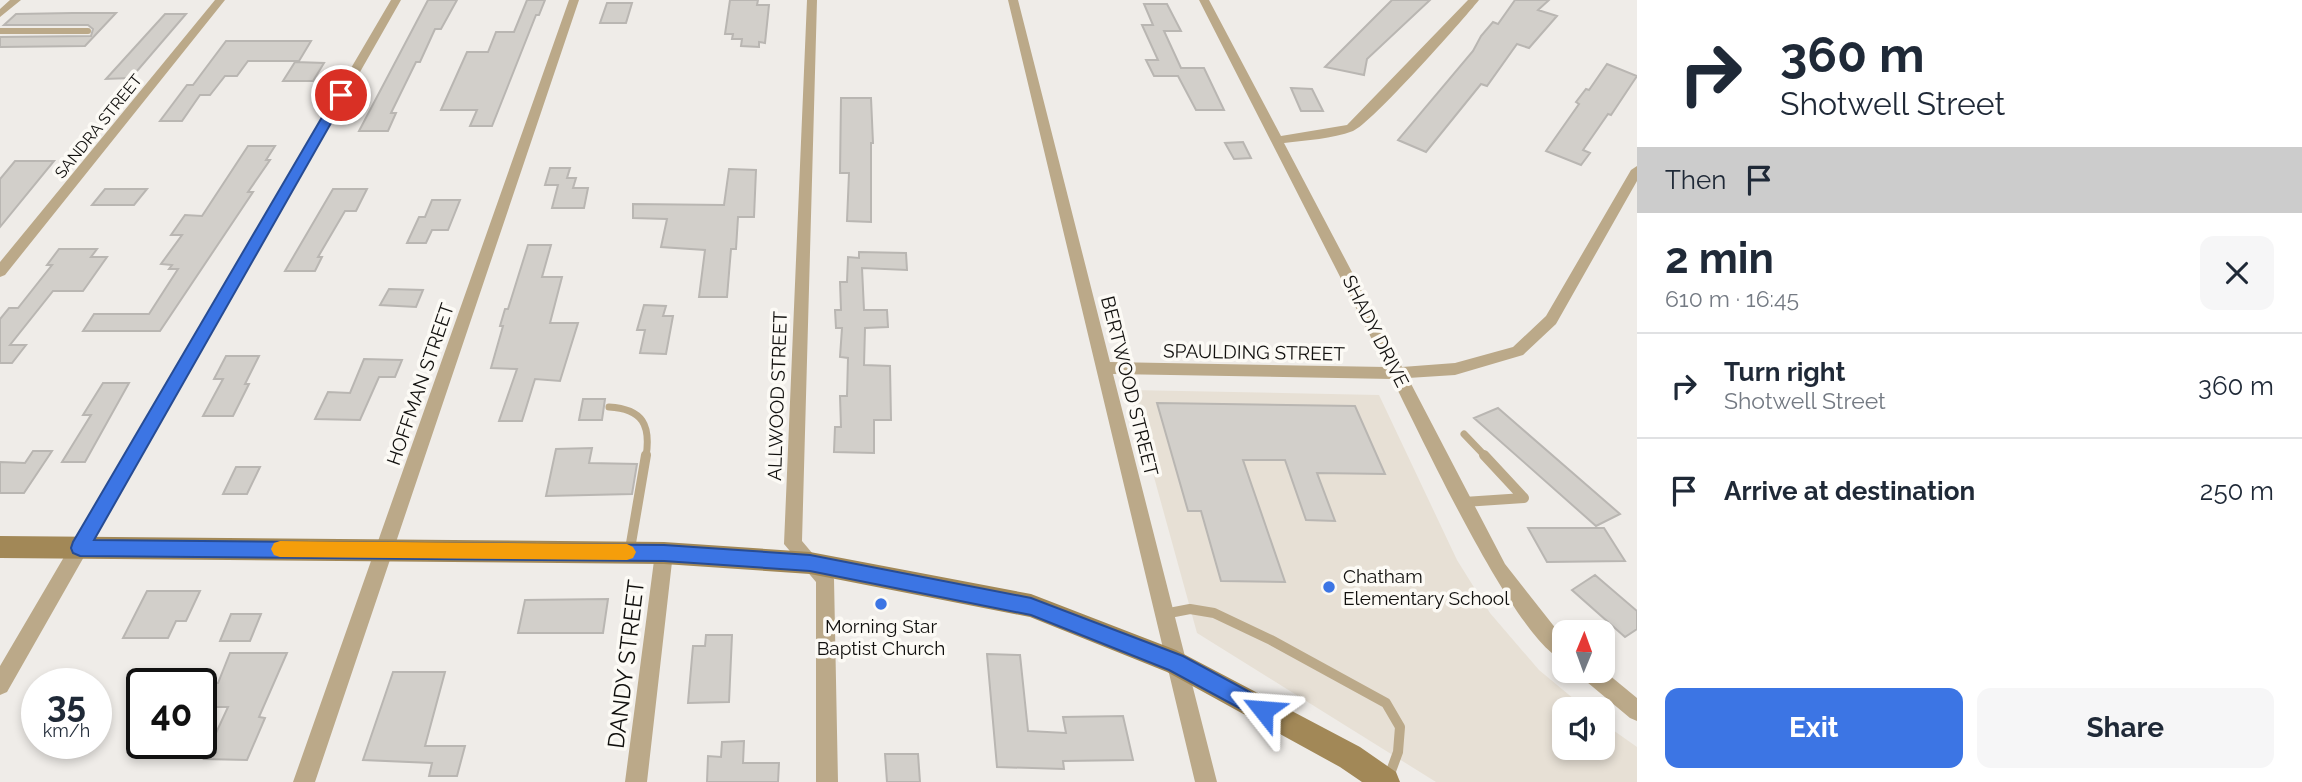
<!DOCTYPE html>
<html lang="en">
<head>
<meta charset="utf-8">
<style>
	:root { --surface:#fff; --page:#f6f6f7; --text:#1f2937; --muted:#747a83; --line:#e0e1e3; --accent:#3c75e4 }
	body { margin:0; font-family:Raleway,sans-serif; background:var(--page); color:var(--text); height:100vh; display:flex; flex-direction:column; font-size:26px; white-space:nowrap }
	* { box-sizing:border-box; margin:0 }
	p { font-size:23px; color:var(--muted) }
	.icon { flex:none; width:38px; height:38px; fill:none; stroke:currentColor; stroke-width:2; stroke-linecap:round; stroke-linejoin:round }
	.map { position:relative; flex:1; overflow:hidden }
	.side { display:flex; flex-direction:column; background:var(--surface); width:665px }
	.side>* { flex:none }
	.hud { background:#fff; color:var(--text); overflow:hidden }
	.needle { width:46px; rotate:1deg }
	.buttons { position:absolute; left:1552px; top:620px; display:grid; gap:14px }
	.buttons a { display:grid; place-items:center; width:63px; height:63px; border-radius:14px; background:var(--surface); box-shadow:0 4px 10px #0003; font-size:35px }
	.speed { position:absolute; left:21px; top:668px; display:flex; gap:14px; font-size:35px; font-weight:700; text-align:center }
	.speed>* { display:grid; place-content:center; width:91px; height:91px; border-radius:50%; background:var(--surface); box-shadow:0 4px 10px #0003; line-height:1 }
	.speed small { font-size:18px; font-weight:400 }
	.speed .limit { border:4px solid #111; border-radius:10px; background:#fff; color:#111 }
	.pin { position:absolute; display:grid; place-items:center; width:60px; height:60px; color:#fff; margin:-30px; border:4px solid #fff; border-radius:50%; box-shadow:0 2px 7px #0007 }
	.me { position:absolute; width:77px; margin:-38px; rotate:298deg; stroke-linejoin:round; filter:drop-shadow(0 0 5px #0008) }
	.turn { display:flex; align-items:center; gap:24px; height:147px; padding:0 28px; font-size:32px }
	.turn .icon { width:91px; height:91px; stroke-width:2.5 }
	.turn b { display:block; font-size:49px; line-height:60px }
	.then { display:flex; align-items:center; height:66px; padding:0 28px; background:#0003; gap:14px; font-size:26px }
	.round { display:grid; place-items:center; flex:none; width:74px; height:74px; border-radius:14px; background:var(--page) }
	.summary { display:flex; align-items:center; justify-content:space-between; height:119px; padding:0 28px }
	h1 { font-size:42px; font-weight:700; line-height:52px }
	.button { display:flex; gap:14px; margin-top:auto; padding:14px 28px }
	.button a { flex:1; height:80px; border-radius:14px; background:var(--accent); color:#fff; font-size:28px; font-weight:700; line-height:80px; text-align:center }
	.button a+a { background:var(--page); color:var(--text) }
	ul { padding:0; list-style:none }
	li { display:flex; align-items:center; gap:21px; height:105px; padding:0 28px; border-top:2px solid var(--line) }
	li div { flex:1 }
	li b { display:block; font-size:26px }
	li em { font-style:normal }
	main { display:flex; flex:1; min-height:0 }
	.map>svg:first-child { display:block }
</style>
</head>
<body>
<main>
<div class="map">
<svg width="1637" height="782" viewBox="0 0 1637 782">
	<rect width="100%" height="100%" fill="#efece8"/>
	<path fill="#e7e0d5" d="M 1130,390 L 1379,395 L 1457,560 L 1490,613 L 1539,670 L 1586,709 L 1564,709 L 1564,747 L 1603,747 L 1603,723 L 1637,747 L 1637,782 L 1436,782 L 1197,633 Z"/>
	<path fill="#d2cfca" stroke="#b9b6b2" stroke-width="2" d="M 428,0 L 457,0 L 441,29 L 435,29 L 420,62 L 416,62 L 391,113 L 396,113 L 388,131 L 359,131 Z
		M 527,0 L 545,0 L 539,15 L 536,15 L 492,126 L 470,126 L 477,110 L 441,110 L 467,52 L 488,52 L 496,32 L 514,32 Z
		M 730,0 L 758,0 L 757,5 L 769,5 L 765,43 L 759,42 L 759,47 L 741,46 L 742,39 L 732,39 L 733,34 L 725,34 Z
		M 1392,0 L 1430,0 L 1367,59 L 1364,75 L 1325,67 Z
		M 1515,0 L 1549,0 L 1538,10 L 1557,16 L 1529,48 L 1517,44 L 1487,86 L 1481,84 L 1426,152 L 1398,140 L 1473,51 L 1481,36 L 1493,22 L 1498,24 Z
		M 607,3 L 632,3 L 626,23 L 600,23 Z
		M 1144,4 L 1167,4 L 1181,31 L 1164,31 L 1181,68 L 1204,68 L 1224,110 L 1196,110 L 1178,76 L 1154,76 L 1146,60 L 1158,60 L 1142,25 L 1153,25 Z
		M 73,13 L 116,13 L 85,46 L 0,47 L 0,37 L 91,36 L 93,29 L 88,25 L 4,25 L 16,14 Z
		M 165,14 L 186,14 L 131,78 L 106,79 Z
		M 226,41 L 311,41 L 299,61 L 248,61 L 237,76 L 225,76 L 210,95 L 200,95 L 182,121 L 160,121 L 187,85 L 193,85 Z
		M 295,62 L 324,63 L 313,81 L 283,81 Z
		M 1607,64 L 1637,76 L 1611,115 L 1608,114 L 1583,150 L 1590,153 L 1581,165 L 1546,151 L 1579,104 L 1576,102 L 1586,89 L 1589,90 Z
		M 1291,88 L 1312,89 L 1323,111 L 1301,111 Z
		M 841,98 L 871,98 L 873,143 L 871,143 L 871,222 L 847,221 L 849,173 L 840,173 Z
		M 1243,142 L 1251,158 L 1234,159 L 1225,143 Z
		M 248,146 L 275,146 L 266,160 L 270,160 L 248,192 L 253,192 L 160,331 L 83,331 L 94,314 L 149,314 L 178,269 L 169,269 L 172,265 L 161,264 L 182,235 L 171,235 L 185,215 L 202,216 Z
		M 15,161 L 54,161 L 0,227 L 0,179 Z
		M 550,168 L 570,168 L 567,178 L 576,178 L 573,188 L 588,188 L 584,208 L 552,208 L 558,185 L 545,185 Z
		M 729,169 L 756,170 L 754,217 L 738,217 L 736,249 L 731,249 L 727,297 L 699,297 L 705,250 L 661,247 L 667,219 L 633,218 L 633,204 L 724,205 Z
		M 105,189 L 147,189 L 134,205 L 92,205 Z
		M 333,189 L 367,189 L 356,211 L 345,211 L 318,257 L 322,257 L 315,271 L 285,271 Z
		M 432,200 L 460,200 L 448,230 L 432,230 L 426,243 L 407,243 L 419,217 L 425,217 Z
		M 528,245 L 551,245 L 542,277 L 562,277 L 550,323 L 578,323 L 560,381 L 535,379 L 522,421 L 499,421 L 517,369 L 491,368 L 503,326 L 500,326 L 505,309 L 508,309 Z
		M 59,249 L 97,249 L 91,257 L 107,257 L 83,291 L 53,291 L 10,345 L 26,345 L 12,363 L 0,363 L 0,319 L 9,308 L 18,308 L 52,265 L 47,265 Z
		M 859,252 L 906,253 L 907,270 L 862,268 L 864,310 L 887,310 L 888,327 L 865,328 L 864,365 L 890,366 L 891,420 L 874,420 L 874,453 L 834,452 L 835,427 L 841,427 L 840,396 L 847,396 L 848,358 L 840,357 L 842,328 L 836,328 L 835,310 L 841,310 L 840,282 L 847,282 L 848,257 L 859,258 Z
		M 389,289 L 423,290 L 416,307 L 380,305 Z
		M 644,305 L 666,306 L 663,316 L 673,316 L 666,354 L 640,353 L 645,330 L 637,330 Z
		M 226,356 L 259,356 L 245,384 L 249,384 L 233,416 L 203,416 L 223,379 L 214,379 Z
		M 364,359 L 402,360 L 395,377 L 379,377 L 360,420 L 315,419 L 328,392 L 350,393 Z
		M 103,383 L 129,383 L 85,462 L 62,462 L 91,415 L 83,415 Z
		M 583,399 L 605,399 L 602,420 L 579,420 Z
		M 1157,403 L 1355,406 L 1385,474 L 1317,473 L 1335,521 L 1306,520 L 1285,460 L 1243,460 L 1285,582 L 1221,581 L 1201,511 L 1188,511 Z
		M 1498,408 L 1620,514 L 1596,526 L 1474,418 Z
		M 592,448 L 589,463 L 637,464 L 632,494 L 546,496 L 556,449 Z
		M 33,451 L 52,451 L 24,493 L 0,493 L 0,462 L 25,463 Z
		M 236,467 L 260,467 L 247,494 L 223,494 Z
		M 1528,528 L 1604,528 L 1625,561 L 1547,562 Z
		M 1595,575 L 1637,611 L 1637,629 L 1625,637 L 1572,590 Z
		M 147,591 L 200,591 L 186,621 L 176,621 L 168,638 L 123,638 Z
		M 608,599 L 603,633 L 518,633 L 525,600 Z
		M 231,614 L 261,614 L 250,641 L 220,641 Z
		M 706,635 L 732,635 L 729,702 L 688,703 L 693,646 L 705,646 Z
		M 230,653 L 287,653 L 259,717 L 265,718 L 247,760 L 204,759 L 228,707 L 201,707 L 201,683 L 218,683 Z
		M 987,654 L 1020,655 L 1028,731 L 1066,733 L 1063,717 L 1123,716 L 1133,760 L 1063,761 L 1064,769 L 997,767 Z
		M 393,672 L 445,672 L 425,746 L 465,746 L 457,776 L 429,776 L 432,763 L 363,760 Z
		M 744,741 L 743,763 L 779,763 L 778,782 L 707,782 L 708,756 L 721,757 L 722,742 Z
		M 885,754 L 918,754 L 920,782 L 887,782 Z"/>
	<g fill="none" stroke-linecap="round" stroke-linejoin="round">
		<path stroke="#bba989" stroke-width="6" d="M 0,31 L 88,31"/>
		<path stroke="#bba989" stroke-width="7" d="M 609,407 C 643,409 651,425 646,457
			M 1464,434 L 1486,457"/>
		<path stroke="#bba989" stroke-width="10" d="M 1464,502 L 1524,498 L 1484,455
			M 630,549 L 646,455
			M 1164,614 L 1190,609 L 1214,613 L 1271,640 L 1386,703 L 1400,727 L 1398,752 L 1387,782"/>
		<path fill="#bba989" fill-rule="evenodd" d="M 10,0 L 21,0 L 0,17 L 0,9 Z
			M 215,0 L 225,0 L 5,275 L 0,277 L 0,262 Z
			M 391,0 L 401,0 L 7,692 L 0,695 L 0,666 Z
			M 569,0 L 579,0 L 315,782 L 293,782 Z
			M 807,0 L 817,0 L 802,541 L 834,579 L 838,782 L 816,782 L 816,582 L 784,544 Z
			M 1008,0 L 1018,0 L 1110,362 L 1386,367 L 1199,0 L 1209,0 L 1281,136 L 1347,125 L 1468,0 L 1479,0 C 1462,21 1371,124 1353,131 C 1332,139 1307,140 1284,143 L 1402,367 L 1455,363 L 1513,347 L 1546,316 L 1631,170 L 1637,166 L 1637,181 L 1556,324 L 1523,355 L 1455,375 L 1408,378 L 1505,564 L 1564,639 L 1564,660 C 1517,645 1419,431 1392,379 L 1113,374 L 1217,782 L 1195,782 Z
			M 664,545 L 670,547 L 673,553 L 647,782 L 625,782 L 655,553 L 658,547 Z
			M 1578,670 L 1603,670 L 1637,698 L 1637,721 L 1630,718 L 1581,677 Z"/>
		<path fill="#a28857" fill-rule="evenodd" d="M 0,536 L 664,542 L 810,552 L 1031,594 L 1176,650 L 1360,747 L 1396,772 L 1400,782 L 1362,782 L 1340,767 L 1167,672 L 1030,617 L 810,574 L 664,564 L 0,558 Z"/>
	</g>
	<path fill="#3c75e4" stroke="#274c94" stroke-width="2" d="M 341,92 L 347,95 L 94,540 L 664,545 L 810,555 L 1031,598 L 1183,656 L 1270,703 L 1273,710 L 1270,717 L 1263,720 L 1256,717 L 1169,670 L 1031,615 L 810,571 L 664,561 L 80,556 L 73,553 L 71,548 L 73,542 L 335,95 Z"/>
	<path fill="#f59e0b" d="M 280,541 L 627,544 L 633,547 L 636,552 L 633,558 L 627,560 L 280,557 L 274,555 L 271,549 L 274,543 Z"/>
	<g fill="#3c75e4" stroke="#fcfaf5" stroke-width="2.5">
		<circle cx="1329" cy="587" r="7"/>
		<circle cx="881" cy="604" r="7"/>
	</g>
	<g text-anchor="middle" stroke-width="7" stroke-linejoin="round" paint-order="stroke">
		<g font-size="16" fill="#11100e" stroke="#fcfaf5">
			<text transform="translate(98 126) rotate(-51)" y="6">SANDRA STREET</text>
		</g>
		<g font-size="19" fill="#11100e" stroke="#fcfaf5">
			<text transform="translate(1376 331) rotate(63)" y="7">SHADY DRIVE</text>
			<text transform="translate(1254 352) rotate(1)" y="7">SPAULDING STREET</text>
			<text transform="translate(420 384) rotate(-71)" y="7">HOFFMAN STREET</text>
			<text transform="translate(1130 386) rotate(76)" y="7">BERTWOOD STREET</text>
			<text transform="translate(777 396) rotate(-88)" y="7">ALLWOOD STREET</text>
		</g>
		<g font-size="19" fill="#11100e" stroke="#fcfaf5" text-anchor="start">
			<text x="1343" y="583">Chatham<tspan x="1343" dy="22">Elementary School</tspan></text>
			<text x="881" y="633" text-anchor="middle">Morning Star<tspan x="881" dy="22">Baptist Church</tspan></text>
		</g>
		<g font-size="23" fill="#11100e" stroke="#fcfaf5">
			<text transform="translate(626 664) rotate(-83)" y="8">DANDY STREET</text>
		</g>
	</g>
</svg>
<div class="buttons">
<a><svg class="needle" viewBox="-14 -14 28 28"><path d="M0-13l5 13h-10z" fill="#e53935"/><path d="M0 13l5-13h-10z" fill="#747a83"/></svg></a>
<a><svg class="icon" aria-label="sound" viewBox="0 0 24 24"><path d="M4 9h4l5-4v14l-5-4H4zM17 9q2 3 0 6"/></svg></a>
</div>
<div class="speed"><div>35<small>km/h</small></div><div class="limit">40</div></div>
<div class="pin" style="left:341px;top:95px;background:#d93025"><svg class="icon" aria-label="arrive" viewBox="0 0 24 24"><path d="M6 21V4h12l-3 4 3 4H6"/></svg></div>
<svg class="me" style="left:1263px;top:710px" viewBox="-20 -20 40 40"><path d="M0-17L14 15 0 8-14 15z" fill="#3c75e4" stroke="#fff" stroke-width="4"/></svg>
</div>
<section class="side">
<div class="hud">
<div class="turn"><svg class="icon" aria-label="right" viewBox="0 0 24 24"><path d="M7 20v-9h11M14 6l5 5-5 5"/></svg><div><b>360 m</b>Shotwell Street</div></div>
<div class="then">Then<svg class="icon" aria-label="arrive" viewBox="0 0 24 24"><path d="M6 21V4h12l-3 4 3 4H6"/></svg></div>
</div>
<div class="summary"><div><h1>2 min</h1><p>610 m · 16:45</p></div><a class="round"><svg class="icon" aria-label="close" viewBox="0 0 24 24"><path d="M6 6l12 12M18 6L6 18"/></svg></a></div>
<ul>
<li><svg class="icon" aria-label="right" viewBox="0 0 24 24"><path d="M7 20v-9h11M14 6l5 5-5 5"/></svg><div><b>Turn right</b><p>Shotwell Street</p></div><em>360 m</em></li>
<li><svg class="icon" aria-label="arrive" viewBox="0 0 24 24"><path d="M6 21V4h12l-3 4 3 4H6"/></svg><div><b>Arrive at destination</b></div><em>250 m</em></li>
</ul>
<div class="button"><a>Exit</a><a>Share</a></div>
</section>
</main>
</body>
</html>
